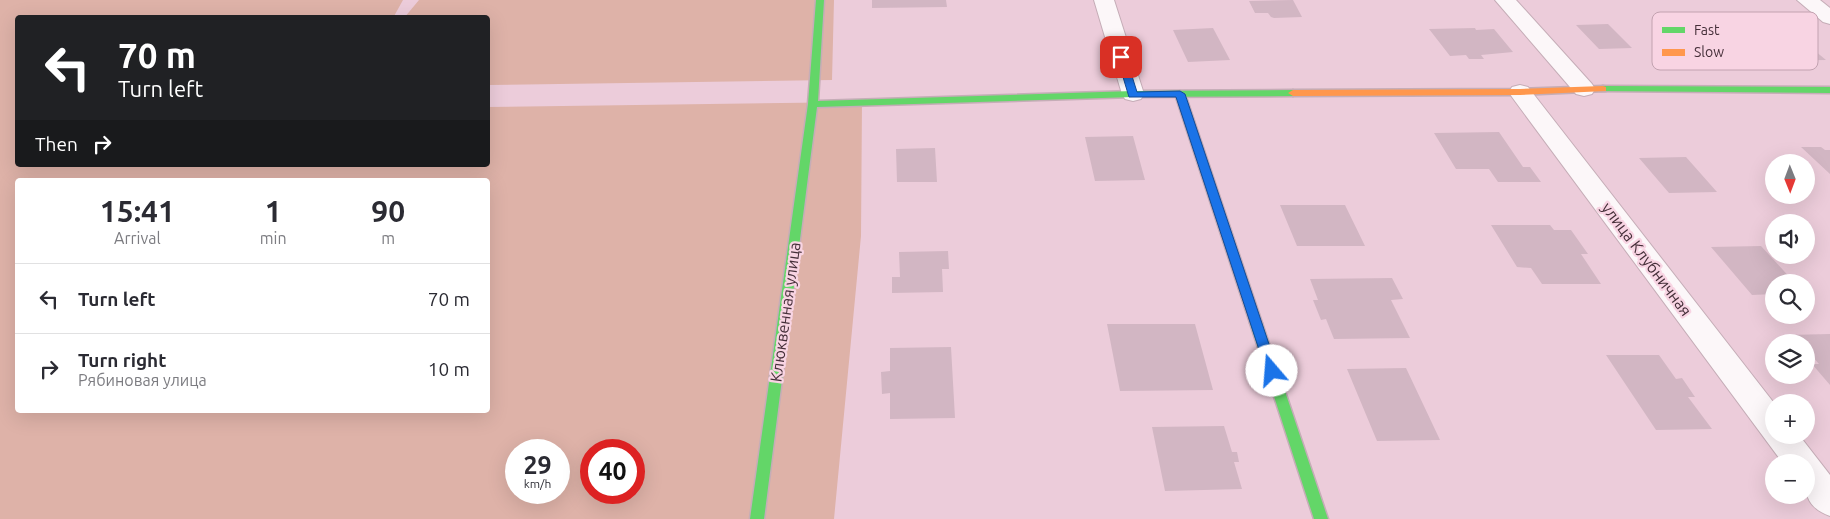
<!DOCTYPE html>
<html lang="en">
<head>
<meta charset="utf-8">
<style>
	:root { --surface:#fff; --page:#f7f7f7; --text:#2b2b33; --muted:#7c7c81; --line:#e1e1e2 }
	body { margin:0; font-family:Ubuntu,sans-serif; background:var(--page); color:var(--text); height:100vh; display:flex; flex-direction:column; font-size:19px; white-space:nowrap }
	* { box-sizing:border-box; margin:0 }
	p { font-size:16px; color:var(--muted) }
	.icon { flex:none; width:28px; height:28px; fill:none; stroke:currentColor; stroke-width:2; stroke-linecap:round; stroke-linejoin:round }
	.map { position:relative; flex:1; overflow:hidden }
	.side { position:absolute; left:15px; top:178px; width:475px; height:235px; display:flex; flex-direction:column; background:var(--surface); border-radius:5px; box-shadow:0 5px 20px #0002 }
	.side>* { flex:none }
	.top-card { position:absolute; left:15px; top:15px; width:475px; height:152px; border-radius:5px; box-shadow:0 5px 20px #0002; background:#202124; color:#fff; overflow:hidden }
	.needle { width:32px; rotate:179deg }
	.buttons { position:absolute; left:1765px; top:154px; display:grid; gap:10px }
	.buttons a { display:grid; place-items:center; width:50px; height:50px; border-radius:50%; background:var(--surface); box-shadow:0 5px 20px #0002; font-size:25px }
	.speed { position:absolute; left:505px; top:439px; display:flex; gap:10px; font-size:25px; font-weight:700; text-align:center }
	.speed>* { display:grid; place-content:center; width:65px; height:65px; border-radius:50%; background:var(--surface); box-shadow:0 5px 20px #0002; line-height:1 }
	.speed small { font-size:12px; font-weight:400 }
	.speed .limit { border:8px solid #d22; background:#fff; color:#111 }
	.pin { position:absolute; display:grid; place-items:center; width:42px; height:42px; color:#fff; margin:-21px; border-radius:10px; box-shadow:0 2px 8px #0006 }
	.me { position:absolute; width:55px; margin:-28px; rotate:342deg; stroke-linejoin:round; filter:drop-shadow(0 0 4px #0008) }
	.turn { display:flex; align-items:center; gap:18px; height:105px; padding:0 20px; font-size:22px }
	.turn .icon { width:65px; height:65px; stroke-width:2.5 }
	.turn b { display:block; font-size:35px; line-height:42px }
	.then { display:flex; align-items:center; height:48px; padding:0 20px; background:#0003; gap:10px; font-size:19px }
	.eta { display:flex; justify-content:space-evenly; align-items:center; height:85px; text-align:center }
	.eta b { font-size:30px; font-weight:700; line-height:35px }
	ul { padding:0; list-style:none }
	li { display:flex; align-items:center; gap:15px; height:70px; padding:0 20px; border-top:1px solid var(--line) }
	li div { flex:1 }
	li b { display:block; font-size:19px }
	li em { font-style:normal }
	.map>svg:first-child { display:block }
</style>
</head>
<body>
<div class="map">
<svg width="1830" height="519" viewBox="0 0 1830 519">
	<rect width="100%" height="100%" fill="#ecccda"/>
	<path fill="#deb2a8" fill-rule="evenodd" d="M 0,0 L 403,0 L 393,18 L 18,18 L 18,165 L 488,165 L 488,107 L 862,102 L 861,236 L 834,519 L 0,519 ZM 18,180 L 488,180 L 488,410 L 18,410 ZM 516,450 L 559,450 L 559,492 L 516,492 ZM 591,450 L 634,450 L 634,492 L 591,492 Z
		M 419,0 L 834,0 L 832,80 L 488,85 L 488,18 L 404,18 Z"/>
	<path fill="#d2b6c3" d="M 872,0 L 946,0 L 947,7 L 872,8 Z
		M 1293,0 L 1302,17 L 1274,18 L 1271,17 L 1268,13 L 1255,13 L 1249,1 Z
		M 1771,15 L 1793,33 L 1801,33 L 1811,41 L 1803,41 L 1826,60 L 1767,61 L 1716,16 Z
		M 1608,24 L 1632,48 L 1599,49 L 1576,25 Z
		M 1213,28 L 1230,60 L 1188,62 L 1173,30 Z
		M 1475,28 L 1476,30 L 1494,29 L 1513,52 L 1481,55 L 1484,59 L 1469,59 L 1466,55 L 1450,56 L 1429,29 Z
		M 1499,132 L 1523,167 L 1530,167 L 1541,182 L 1498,182 L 1489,169 L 1456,169 L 1434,133 Z
		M 1133,136 L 1145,180 L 1095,181 L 1085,137 Z
		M 1801,147 L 1821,147 L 1825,150 L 1830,150 L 1830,174 Z
		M 935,148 L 937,182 L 897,182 L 896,149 Z
		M 1686,157 L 1717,192 L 1669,193 L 1639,158 Z
		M 1280,205 L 1345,205 L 1365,246 L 1297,246 Z
		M 1491,225 L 1550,225 L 1554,230 L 1571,230 L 1588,254 L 1581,254 L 1601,284 L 1542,284 L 1531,268 L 1517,267 Z
		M 1761,246 L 1794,282 L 1774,282 L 1774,294 L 1752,295 L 1711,247 Z
		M 948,251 L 949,269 L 942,269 L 943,292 L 892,293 L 892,277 L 900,277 L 899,252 Z
		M 1392,278 L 1403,299 L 1391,300 L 1410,338 L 1334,339 L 1326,319 L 1321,320 L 1313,300 L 1318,300 L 1310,279 Z
		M 1107,324 L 1195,324 L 1213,390 L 1120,391 Z
		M 1830,334 L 1830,385 L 1812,364 L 1819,364 L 1812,356 L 1806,356 L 1806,342 L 1794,342 L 1787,335 Z
		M 951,347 L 955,418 L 890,419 L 890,393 L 882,394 L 881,372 L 890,371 L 890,348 Z
		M 1606,355 L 1659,355 L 1676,379 L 1682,378 L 1695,397 L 1688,397 L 1712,429 L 1656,430 Z
		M 1406,368 L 1440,440 L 1377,441 L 1347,369 Z
		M 1224,426 L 1232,452 L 1237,452 L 1239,462 L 1234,462 L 1242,489 L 1165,491 L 1152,427 Z"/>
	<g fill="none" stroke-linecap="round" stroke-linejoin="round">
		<g stroke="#c5adb7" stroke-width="2">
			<path id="street" d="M 1094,0 L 1114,0 L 1144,94 L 1141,99 L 1133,101 L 1125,99 L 1122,94 Z
				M 1495,0 L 1516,0 L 1592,84 L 1595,89 L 1592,94 L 1584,96 L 1576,94 Z
				M 1797,0 L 1820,0 L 1830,8 L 1830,24 L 1823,22 Z
				M 1520,85 L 1528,87 L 1774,403 L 1774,435 L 1799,435 L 1830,475 L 1830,516 C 1801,505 1806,489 1806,462 L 1782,462 L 1512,97 L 1509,92 L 1512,87 Z"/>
		</g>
		<g stroke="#c5adb7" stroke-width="3">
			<path id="fast" d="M 816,0 L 824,0 L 818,101 L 1133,91 L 1293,90 L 1298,93 L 1293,96 L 1133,97 L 817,107 L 764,519 L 750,519 L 808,104 Z
				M 1603,86 L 1830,87 L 1830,93 L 1600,91 L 1600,87 Z
				M 1256,318 L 1260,320 L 1262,323 L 1328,519 L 1314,519 L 1250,323 L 1252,320 Z"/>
		</g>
		<g stroke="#c5adb7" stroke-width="3">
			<path id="slow" d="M 1603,86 L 1606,87 L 1606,91 L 1520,95 L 1293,96 L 1288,93 L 1293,90 L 1520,89 Z
				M 1180,91 L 1185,94 L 1262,323 L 1260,326 L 1252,326 L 1250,323 L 1175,94 Z"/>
		</g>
		<use href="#street" fill="#fcf7f9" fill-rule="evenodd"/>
		<use href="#fast" fill="#63d668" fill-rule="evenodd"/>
		<use href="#slow" fill="#ff974d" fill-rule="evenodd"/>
	</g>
	<path fill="#1a73e8" stroke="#114b97" d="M 1121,54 L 1126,57 L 1137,92 L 1180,91 L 1185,94 L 1278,371 L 1276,375 L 1267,375 L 1266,371 L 1176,97 L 1129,97 L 1117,57 Z"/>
	<g text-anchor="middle" stroke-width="4.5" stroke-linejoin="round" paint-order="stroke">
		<g font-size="16" fill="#452f39" stroke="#f8d4e3">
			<text transform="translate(1647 259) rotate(53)" y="6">улица Клубничная</text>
			<text transform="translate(785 312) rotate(-82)" y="6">Клюквенная улица</text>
		</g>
	</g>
	<rect x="1652" y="12" width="166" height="58" rx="8" fill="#f8d4e3" stroke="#c2a2b0" stroke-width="1"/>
	<rect x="1662" y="27" width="23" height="6" fill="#63d668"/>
	<rect x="1662" y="49" width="23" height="7" fill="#ff974d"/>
	<g font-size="14" fill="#452f39">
		<text x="1694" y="35">Fast</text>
		<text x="1694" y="57">Slow</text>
	</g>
</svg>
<div class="buttons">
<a><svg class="needle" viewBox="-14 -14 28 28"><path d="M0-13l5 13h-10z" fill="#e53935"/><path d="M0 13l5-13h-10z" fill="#7c7c81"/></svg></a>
<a><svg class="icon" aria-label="sound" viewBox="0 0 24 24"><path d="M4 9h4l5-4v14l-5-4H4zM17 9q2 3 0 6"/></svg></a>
<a><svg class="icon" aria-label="search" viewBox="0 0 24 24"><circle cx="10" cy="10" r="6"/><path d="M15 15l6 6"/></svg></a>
<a><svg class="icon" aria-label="layers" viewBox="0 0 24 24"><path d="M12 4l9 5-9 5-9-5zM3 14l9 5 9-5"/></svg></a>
<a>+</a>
<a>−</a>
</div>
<div class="speed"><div>29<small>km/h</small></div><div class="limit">40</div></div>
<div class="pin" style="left:1121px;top:57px;background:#d93025"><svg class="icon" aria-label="arrive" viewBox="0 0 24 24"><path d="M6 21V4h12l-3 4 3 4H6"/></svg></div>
<svg class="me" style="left:1272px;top:371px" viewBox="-20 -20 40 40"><circle r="19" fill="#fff"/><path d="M0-13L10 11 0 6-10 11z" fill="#1a73e8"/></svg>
<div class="top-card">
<div class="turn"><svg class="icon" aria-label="left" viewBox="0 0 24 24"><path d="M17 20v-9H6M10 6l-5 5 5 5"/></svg><div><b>70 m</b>Turn left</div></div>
<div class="then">Then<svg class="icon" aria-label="right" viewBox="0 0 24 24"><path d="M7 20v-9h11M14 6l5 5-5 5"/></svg></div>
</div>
<section class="side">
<div class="eta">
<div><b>15:41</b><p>Arrival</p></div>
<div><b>1</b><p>min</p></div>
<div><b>90</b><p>m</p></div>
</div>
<ul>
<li><svg class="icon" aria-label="left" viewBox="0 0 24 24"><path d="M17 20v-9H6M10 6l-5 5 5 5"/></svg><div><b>Turn left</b></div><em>70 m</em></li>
<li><svg class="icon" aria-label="right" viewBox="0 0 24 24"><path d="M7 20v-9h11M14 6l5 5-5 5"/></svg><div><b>Turn right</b><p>Рябиновая улица</p></div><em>10 m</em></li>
</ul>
</section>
</div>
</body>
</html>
